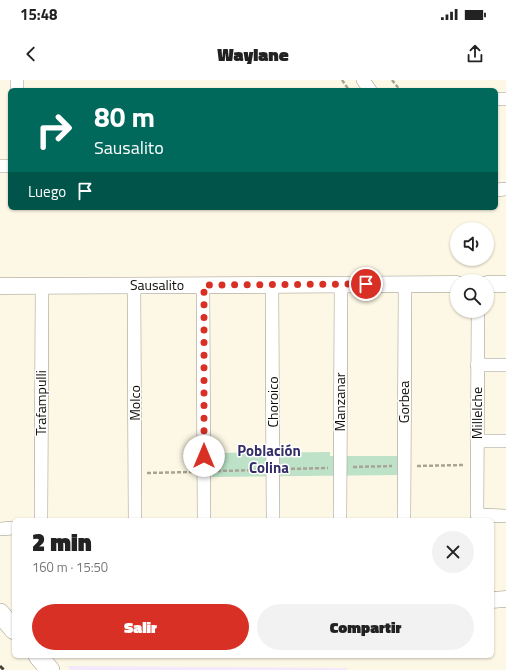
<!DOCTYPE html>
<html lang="es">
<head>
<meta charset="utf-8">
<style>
	:root { --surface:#fff; --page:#f2f2f2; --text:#222; --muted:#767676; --accent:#d93025 }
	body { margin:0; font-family:"Titillium Web",sans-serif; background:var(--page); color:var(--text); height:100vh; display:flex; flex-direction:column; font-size:15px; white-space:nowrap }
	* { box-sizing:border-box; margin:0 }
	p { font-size:13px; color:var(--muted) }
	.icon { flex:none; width:22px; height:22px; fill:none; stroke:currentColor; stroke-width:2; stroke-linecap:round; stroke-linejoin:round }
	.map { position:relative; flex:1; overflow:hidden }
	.panel { position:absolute; left:12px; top:438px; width:482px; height:140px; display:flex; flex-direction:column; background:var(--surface); border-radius:6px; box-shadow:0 1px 3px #0004 }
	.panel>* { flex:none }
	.guide { position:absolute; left:8px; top:8px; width:490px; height:122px; border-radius:6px; box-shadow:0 1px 3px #0004; background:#00695c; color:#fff; overflow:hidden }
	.fabs { position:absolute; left:450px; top:142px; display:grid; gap:8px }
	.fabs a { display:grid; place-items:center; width:44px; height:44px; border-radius:50%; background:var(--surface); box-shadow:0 1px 3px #0004; font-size:20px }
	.pin { position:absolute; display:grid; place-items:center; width:34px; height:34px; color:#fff; margin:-17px; border:2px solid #fff; border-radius:50%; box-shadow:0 1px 4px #0007 }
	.me { position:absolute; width:44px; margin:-22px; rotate:0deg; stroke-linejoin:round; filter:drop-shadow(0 0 3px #0008) }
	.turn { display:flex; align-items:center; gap:14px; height:84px; padding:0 20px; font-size:18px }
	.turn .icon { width:52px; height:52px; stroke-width:2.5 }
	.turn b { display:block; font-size:28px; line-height:34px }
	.then { display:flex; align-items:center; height:38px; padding:0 20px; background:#0003; gap:8px; font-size:15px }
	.round { display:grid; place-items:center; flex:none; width:42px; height:42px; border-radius:21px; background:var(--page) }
	.summary { display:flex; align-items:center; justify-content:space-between; height:68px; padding:0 20px }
	h1 { font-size:24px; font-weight:800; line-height:30px }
	.cta { display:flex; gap:8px; margin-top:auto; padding:8px 20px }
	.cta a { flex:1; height:46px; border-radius:24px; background:var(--accent); color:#fff; font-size:16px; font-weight:800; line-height:46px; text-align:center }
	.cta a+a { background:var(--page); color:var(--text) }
	.status { display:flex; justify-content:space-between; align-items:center; height:28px; padding:0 20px; background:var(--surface); direction:ltr }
	.status svg { height:11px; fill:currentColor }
	header { display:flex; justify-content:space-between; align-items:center; height:52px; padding:0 20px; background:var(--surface); font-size:18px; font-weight:800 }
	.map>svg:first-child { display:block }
</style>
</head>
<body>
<div class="status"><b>15:48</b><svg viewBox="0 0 49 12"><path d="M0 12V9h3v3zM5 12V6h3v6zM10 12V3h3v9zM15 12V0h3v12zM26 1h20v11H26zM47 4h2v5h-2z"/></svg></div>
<header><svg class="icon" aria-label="back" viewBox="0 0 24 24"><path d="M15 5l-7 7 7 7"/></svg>Waylane<svg class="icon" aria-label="share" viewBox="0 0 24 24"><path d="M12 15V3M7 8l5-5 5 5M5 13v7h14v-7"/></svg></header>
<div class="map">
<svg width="506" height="590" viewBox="0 0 506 590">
	<rect width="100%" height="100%" fill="#fdf8e5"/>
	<path fill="#f4e8fd" d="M 67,586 L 347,588 L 347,590 L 71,590 Z"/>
	<path fill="#bde2c7" d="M 330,372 L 330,376 L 400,376 L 400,395 L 212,397 L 211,373 Z"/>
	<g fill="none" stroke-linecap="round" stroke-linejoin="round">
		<g stroke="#9b9685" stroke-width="14">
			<path id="minor" d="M 363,0 L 370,10
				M 17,10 L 17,0
				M 496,19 L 506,19
				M 0,86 L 10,86
				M 496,110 L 506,109
				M 134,205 L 135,440
				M 203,205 L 204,440
				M 272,205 L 273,440
				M 478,231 L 477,435 L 506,436
				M 477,285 L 506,285
				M 477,361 L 506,361
				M 41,440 L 42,206
				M 340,440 L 341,205
				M 404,440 L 405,204
				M 0,449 L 14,448"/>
		</g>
		<g stroke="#9b9685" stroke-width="17">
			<path id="tertiary" d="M 487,204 L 506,204
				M 0,206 L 457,204
				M 492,520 L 506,519"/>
		</g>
		<g stroke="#9b9685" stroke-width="20">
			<path id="secondary" d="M 0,533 L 14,550
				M 38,576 L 50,590"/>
		</g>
		<path stroke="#a8a495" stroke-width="2.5" stroke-dasharray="4 2" stroke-linecap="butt" d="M 342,0 L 349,10
			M 392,0 L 400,10
			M 417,386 L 464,385
			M 353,387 L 392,386
			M 285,389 L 328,388
			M 217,391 L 260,390
			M 147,393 L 192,392"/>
		<use href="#minor" stroke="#fff" stroke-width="13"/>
		<use href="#tertiary" stroke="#fff" stroke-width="16"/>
		<use href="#secondary" stroke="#fff" stroke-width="19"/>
		<path stroke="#444139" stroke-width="3" stroke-dasharray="5 5" stroke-linecap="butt" d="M 0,586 L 4,590"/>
	</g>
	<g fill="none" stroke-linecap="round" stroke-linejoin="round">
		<path stroke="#d93025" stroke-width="7" stroke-dasharray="0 12.6" d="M 204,376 L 204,205 L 366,204"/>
	</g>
	<g text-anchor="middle" stroke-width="3" stroke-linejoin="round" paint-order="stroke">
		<g font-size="14" fill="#110f09" stroke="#fff">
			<text x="157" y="210">Sausalito</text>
			<text transform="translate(273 322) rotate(-90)" y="5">Choroico</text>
			<text transform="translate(340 322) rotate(-90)" y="5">Manzanar</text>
			<text transform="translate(404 322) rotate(-90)" y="5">Gorbea</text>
			<text transform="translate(41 323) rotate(-90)" y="5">Trafampulli</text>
			<text transform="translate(135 323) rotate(-90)" y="5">Molco</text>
			<text transform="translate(477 333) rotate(-90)" y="5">Millelche</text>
		</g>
		<g font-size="15" font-weight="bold" fill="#342d68" stroke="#fff">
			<text x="269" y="376">Población<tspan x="269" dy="17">Colina</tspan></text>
		</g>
	</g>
</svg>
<div class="fabs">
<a><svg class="icon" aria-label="sound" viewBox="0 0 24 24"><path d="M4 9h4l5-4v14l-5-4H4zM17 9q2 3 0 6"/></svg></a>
<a><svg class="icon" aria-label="search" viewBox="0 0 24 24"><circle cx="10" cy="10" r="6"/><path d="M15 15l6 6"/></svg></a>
</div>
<div class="pin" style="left:366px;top:204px;background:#d93025"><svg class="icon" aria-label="arrive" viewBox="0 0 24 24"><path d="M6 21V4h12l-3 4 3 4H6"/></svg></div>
<svg class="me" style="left:204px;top:376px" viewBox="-20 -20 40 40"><circle r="19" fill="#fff"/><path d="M0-13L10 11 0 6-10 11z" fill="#d93025"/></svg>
<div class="guide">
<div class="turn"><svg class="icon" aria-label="right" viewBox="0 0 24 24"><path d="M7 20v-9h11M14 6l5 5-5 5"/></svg><div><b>80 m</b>Sausalito</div></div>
<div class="then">Luego<svg class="icon" aria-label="arrive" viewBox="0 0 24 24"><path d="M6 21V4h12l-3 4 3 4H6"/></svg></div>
</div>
<section class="panel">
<div class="summary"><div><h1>2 min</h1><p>160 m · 15:50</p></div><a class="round"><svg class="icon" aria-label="close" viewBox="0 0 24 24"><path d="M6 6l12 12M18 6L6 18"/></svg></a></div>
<div class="cta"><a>Salir</a><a>Compartir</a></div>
</section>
</div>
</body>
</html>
